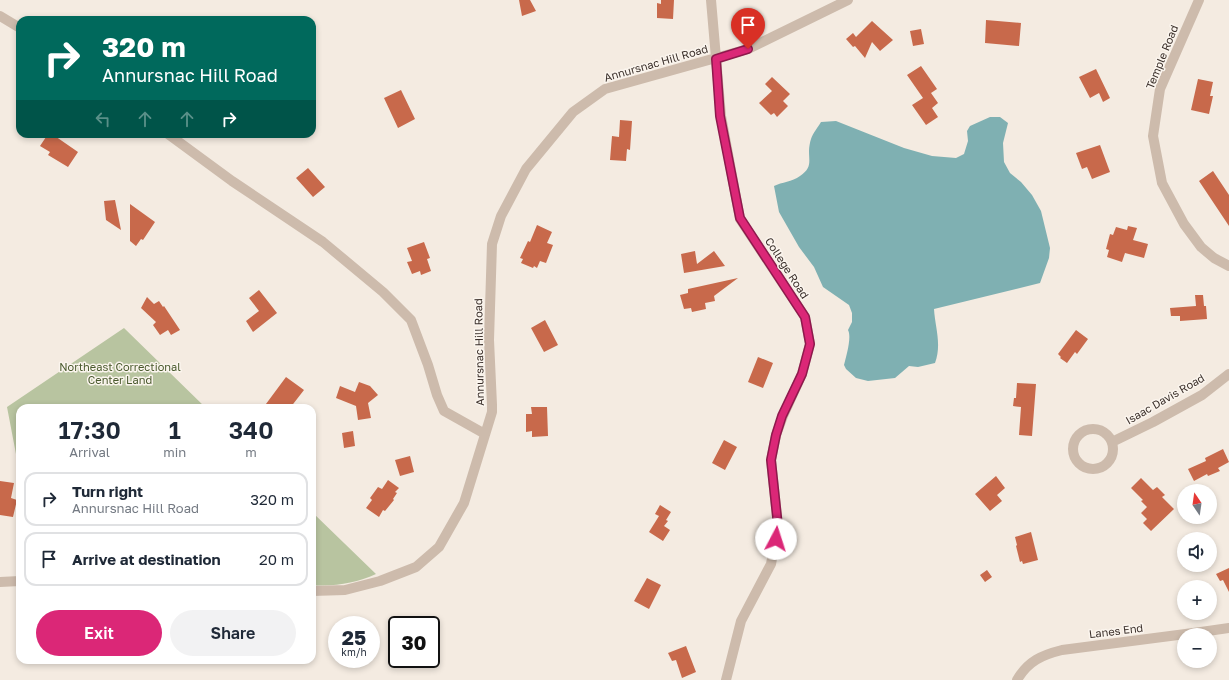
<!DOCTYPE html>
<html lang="en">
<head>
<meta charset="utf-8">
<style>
	:root { --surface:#fff; --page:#f2f2f3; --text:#1f2937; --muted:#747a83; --line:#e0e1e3; --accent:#db2777 }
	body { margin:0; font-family:"Golos Text",sans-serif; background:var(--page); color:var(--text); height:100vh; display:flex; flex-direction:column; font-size:15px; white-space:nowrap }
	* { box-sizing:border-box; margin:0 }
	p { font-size:13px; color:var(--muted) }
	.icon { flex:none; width:22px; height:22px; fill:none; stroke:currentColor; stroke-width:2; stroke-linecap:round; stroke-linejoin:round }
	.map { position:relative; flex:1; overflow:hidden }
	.side { position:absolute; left:16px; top:404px; width:300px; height:260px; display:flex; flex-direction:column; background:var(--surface); border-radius:12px; box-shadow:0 2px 6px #0003 }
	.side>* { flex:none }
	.top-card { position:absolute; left:16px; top:16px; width:300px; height:122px; border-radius:12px; box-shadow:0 2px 6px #0003; background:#00695c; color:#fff; overflow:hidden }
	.needle { width:26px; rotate:347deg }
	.tools { position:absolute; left:1177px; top:484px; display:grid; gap:8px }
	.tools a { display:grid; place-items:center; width:40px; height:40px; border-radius:50%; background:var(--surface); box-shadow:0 2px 6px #0003; font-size:20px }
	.speed { position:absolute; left:328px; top:616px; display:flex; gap:8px; font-size:20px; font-weight:700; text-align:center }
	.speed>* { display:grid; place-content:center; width:52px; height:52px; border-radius:50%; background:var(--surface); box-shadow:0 2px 6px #0003; line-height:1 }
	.speed small { font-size:10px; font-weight:400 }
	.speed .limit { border:2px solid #111; border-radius:6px; background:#fff; color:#111 }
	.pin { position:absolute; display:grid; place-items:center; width:34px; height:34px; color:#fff; margin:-41px -17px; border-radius:50% 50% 50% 0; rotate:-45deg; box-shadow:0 0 4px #0007 }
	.pin .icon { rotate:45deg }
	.me { position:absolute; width:44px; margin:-22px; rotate:5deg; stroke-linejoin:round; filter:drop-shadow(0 0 3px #0008) }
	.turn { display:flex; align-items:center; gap:14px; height:84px; padding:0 20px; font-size:18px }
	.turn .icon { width:52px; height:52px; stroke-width:2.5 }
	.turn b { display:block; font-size:28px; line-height:34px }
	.lanes { display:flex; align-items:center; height:38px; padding:0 20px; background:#0003; justify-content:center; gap:20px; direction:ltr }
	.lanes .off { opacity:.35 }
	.eta { display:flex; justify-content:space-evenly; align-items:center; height:68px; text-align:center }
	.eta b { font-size:24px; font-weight:600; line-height:28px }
	.button { display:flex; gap:8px; margin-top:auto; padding:8px 20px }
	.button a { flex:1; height:46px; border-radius:24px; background:var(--accent); color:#fff; font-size:16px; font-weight:600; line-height:46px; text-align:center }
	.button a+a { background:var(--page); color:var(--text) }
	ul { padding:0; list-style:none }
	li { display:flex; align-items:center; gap:12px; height:54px; margin:0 8px 6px; padding:0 12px; border:2px solid var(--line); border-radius:12px }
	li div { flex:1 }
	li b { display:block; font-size:15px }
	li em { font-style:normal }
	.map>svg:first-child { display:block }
</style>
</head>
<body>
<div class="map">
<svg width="1229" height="680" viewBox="0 0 1229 680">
	<rect width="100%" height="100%" fill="#f4ebe1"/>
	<path fill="#b8c4a0" d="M 124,328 L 206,408 L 20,408 L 20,475 L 7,407 Z
		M 312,512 L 376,574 C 356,583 334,587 312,585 Z"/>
	<path fill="#7fb0b2" d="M 990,117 L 1000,117 L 1008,123 L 1003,143 L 1004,162 L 1010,173 L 1021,182 L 1032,195 L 1041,211 L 1050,248 L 1049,258 L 1040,283 L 934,309 C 935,327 942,344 935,363 L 918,367 L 909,366 L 895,378 L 868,381 L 856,378 L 846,369 L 844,365 C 846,357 852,337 848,330 L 852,322 L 852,313 L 849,305 L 823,287 L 814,267 L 799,247 L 779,212 L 774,186 C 782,182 792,182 800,176 C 812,168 809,162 809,151 C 809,147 810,142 811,139 C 813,133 818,127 821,122 L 836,121 L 904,148 L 932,156 L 956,158 L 964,154 L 968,141 L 967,131 L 970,126 Z"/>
	<path fill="#c8694b" d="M 519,0 L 530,0 L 536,11 L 522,16 Z
		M 661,0 L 674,0 L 673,19 L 657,18 L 657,3 L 661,4 Z
		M 986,20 L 1021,23 L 1019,46 L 985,43 Z
		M 872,21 L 893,40 L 880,51 L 872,42 L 865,58 L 855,46 L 853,47 L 846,39 L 853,33 L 856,37 Z
		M 921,29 L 924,44 L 913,46 L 910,31 Z
		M 921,66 L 937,89 L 931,93 L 938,103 L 932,108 L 938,117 L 926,125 L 912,105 L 923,98 L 907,75 Z
		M 1096,69 L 1110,98 L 1103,102 L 1099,93 L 1090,98 L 1079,77 Z
		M 772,77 L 790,94 L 783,101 L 788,106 L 777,117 L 774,113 L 771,115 L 759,103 L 772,91 L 765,84 Z
		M 1198,79 L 1213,82 L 1210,96 L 1213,96 L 1209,114 L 1191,110 Z
		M 401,90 L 415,119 L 398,128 L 384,98 Z
		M 620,120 L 632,121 L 630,150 L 627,149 L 626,161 L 610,160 L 612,136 L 619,137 Z
		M 48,134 L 52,134 L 78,152 L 68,167 L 48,155 L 50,152 L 40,146 Z
		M 1100,145 L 1110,172 L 1092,179 L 1087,167 L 1082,169 L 1076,153 Z
		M 308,168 L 325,187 L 313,197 L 296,178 Z
		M 1213,171 L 1229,195 L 1229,226 L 1199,181 Z
		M 115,200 L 121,230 L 106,220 L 104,201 Z
		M 130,204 L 155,222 L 143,240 L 141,239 L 136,246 L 130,241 Z
		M 537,225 L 552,232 L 547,243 L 553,245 L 546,263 L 540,261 L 537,268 L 534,266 L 533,268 L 521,263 L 523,259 L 520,258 L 528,241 L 530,242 Z
		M 1128,226 L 1137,228 L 1133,240 L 1148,244 L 1144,258 L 1125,253 L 1122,262 L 1107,257 L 1109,250 L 1106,249 L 1110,234 L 1113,235 L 1116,227 L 1127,230 Z
		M 424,242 L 430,258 L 427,259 L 431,271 L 421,275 L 420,271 L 412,274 L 407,262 L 412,261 L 407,248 Z
		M 695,251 L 697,264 L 714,251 L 725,266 L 684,273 L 681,254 Z
		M 738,278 L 714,296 L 715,301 L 705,303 L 706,309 L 692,312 L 691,308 L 684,309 L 680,295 L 688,293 L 688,289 Z
		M 259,290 L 277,313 L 253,332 L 246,321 L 259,311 L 249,298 Z
		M 1195,295 L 1203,295 L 1204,306 L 1206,306 L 1207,319 L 1180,321 L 1180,316 L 1171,316 L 1170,308 L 1196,306 Z
		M 147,297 L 154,304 L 159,301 L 163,307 L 164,306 L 180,330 L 171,335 L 168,330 L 160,335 L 153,325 L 156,322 L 141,308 Z
		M 545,320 L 558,345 L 544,352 L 531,328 Z
		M 1076,330 L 1088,339 L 1077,354 L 1075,352 L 1067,363 L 1060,358 L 1061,357 L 1058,354 Z
		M 758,357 L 773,363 L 763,388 L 748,382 Z
		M 286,377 L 304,390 L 290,408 L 263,408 Z
		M 359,382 L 370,386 L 378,395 L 368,403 L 371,418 L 358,420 L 356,406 L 336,398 L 340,386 L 355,392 Z
		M 1017,383 L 1036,384 L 1032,436 L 1019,435 L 1021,407 L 1013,406 L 1014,398 L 1016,398 Z
		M 531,407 L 547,407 L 548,436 L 532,437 L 532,431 L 526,432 L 526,414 L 532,414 Z
		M 353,431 L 355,446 L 344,448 L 342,433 Z
		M 724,440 L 737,447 L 725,470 L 712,463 Z
		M 1223,449 L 1229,462 L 1218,468 L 1220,471 L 1208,476 L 1207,474 L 1194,481 L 1188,469 L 1206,461 L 1205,458 Z
		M 410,456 L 414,472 L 400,476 L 395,460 Z
		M 996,476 L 1005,488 L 997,495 L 1002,501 L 990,511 L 975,494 Z
		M 1141,478 L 1153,490 L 1157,487 L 1165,495 L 1162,497 L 1174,509 L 1151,531 L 1143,523 L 1147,519 L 1141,513 L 1147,507 L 1141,501 L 1143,500 L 1131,488 Z
		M 388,480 L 399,488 L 395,492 L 397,493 L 393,499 L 394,500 L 385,511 L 383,510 L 379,517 L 366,508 L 372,500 L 370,498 L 378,487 L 382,489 Z
		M 0,481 L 14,483 L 11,498 L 17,500 L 13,517 L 0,515 Z
		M 660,505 L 671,512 L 666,520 L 668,521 L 664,526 L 670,530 L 663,541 L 649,532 L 659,516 L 655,514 Z
		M 1031,532 L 1038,560 L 1023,564 L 1022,561 L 1020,562 L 1016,546 L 1017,545 L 1015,537 Z
		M 1229,568 L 1229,592 L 1223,580 L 1220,581 L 1216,574 Z
		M 987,570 L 992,577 L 985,582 L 980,575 Z
		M 647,578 L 661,585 L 649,609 L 634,601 Z
		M 686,646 L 696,672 L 682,678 L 676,660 L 672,661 L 668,653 Z"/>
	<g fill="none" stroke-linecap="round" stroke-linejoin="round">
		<path stroke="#cdbbac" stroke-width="10" d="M 711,0 L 721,116 L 740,219 L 805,317 L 810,344 L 802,374 L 783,416 L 776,435 L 771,460 L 778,526 L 771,564 L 741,621 L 726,680
			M 1199,0 L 1160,89 L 1153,136 L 1162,183 L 1184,224 L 1201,247 L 1214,258 L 1229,266
			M 0,16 L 20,28
			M 168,134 L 232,181 L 323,242 L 383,292 L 411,320 L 428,365 L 437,395 L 444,411 L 485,434
			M1073 449a20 20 0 1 1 40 0a20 20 0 1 1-40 0Z
			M 1112,442 L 1153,422 L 1202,395 L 1229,374
			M 0,582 L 20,581
			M 312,591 L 345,590 L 380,581 L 416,567 L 439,547 L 464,503 L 492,412 L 492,405 L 489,340 L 492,244 L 501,216 L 526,169 L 573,112 L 605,89 L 748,49 L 848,0
			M 1017,680 C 1028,661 1042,655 1062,650 L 1201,632 L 1229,628"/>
	</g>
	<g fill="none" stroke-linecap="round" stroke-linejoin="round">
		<g stroke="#8e194d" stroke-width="10">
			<path id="route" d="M 748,49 L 716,59 L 720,116 L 740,218 L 805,317 L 810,344 L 802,374 L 782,416 L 776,435 L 771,460 L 778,526 L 776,539"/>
		</g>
		<use href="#route" stroke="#db2777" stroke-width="7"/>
	</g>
	<g text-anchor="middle" stroke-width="3" stroke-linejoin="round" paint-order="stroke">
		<g font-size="11" fill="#3b302b" stroke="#fbf5ee">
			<text transform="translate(1162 57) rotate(-68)" y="4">Temple Road</text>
			<text transform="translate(656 63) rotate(-16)" y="4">Annursnac Hill Road</text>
			<text transform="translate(787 268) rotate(57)" y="4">College Road</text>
			<text transform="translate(479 352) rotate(-91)" y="4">Annursnac Hill Road</text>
			<text transform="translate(1165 399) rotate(-30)" y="4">Isaac Davis Road</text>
			<text transform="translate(1116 631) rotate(-7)" y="4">Lanes End</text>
		</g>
		<g font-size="11" fill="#4a5a2e" stroke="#fbf5ee">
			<text x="120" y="371">Northeast Correctional<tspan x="120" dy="13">Center Land</tspan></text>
		</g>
	</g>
</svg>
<div class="tools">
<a><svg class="needle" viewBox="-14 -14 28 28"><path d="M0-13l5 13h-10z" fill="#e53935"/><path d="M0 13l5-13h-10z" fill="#747a83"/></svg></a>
<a><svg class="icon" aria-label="sound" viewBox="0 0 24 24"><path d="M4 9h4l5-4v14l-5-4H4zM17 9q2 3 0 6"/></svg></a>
<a>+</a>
<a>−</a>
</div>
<div class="speed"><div>25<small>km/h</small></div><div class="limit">30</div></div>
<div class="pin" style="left:748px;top:49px;background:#d93025"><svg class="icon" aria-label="arrive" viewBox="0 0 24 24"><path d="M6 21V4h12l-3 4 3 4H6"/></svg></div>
<svg class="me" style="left:776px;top:539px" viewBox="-20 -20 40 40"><circle r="19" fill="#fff"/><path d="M0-13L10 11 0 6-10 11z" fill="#db2777"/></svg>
<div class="top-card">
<div class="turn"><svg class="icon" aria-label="right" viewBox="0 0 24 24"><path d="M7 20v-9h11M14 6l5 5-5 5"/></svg><div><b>320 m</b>Annursnac Hill Road</div></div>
<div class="lanes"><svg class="icon off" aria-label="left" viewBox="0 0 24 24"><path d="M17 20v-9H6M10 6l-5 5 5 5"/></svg><svg class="icon off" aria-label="ahead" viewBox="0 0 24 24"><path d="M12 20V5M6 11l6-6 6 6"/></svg><svg class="icon off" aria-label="ahead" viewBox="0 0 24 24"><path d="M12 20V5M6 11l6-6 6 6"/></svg><svg class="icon" aria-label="right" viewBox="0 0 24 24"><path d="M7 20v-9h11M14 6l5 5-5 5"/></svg></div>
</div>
<section class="side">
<div class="eta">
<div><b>17:30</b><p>Arrival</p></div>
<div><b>1</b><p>min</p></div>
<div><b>340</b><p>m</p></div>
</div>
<ul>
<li><svg class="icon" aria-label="right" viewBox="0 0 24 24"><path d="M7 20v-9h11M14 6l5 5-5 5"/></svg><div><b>Turn right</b><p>Annursnac Hill Road</p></div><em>320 m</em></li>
<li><svg class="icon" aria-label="arrive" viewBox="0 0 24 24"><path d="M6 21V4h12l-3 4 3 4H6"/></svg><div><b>Arrive at destination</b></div><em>20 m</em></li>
</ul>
<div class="button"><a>Exit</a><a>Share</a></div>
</section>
</div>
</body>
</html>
